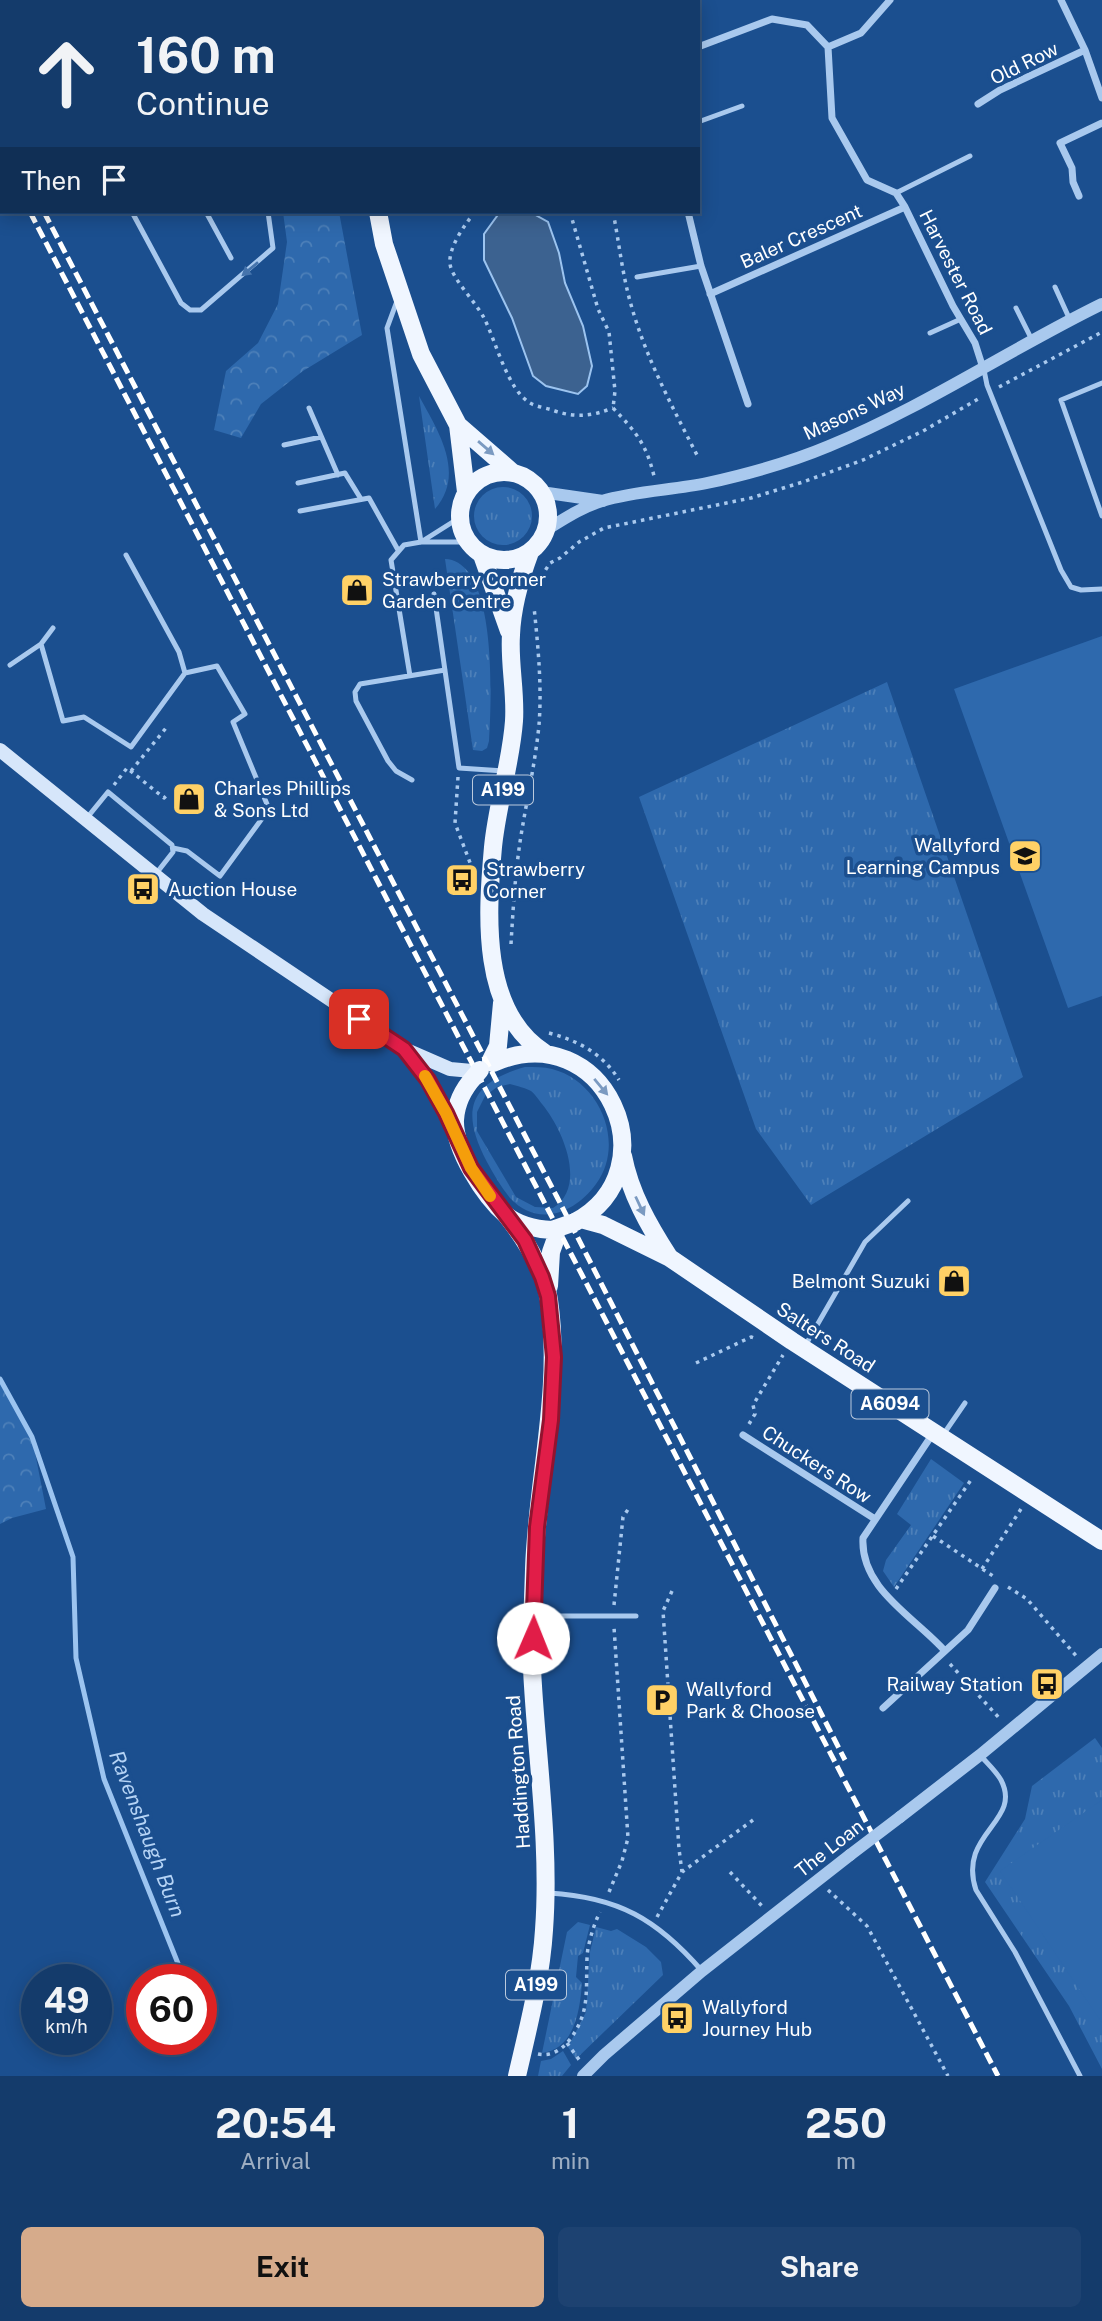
<!DOCTYPE html>
<html lang="en">
<head>
<meta charset="utf-8">
<style>
	:root { --surface:#143b6b; --page:#1d4271; --text:#f1f3f6; --muted:#9dadc1; --line:#33557e; --accent:#d6ab8b }
	body { margin:0; font-family:"Public Sans",sans-serif; background:var(--page); color:var(--text); height:100vh; display:flex; flex-direction:column; font-size:26px; white-space:nowrap }
	* { box-sizing:border-box; margin:0 }
	p { font-size:23px; color:var(--muted) }
	.icon { flex:none; width:38px; height:38px; fill:none; stroke:currentColor; stroke-width:2; stroke-linecap:round; stroke-linejoin:round }
	.map { position:relative; height:2076px; overflow:hidden }
	.side { display:flex; flex-direction:column; background:var(--surface); flex:1 }
	.side>* { flex:none }
	.hud { position:absolute; left:0px; top:0px; width:700px; height:214px; box-shadow:0 4px 18px #0003,0 0 0 2px var(--line); background:#143b6b; color:var(--text); overflow:hidden }
	.speed { position:absolute; left:21px; top:1964px; display:flex; gap:14px; font-size:35px; font-weight:700; text-align:center }
	.speed>* { display:grid; place-content:center; width:91px; height:91px; border-radius:50%; background:var(--surface); box-shadow:0 4px 18px #0003,0 0 0 2px var(--line); line-height:1 }
	.speed small { font-size:18px; font-weight:400 }
	.speed .limit { border:10px solid #d22; background:#fff; color:#111 }
	.pin { position:absolute; display:grid; place-items:center; width:60px; height:60px; color:#fff; margin:-30px; border-radius:14px; box-shadow:0 4px 10px #0006 }
	.me { position:absolute; width:77px; margin:-38px; rotate:1deg; stroke-linejoin:round; filter:drop-shadow(0 0 5px #0008) }
	.turn { display:flex; align-items:center; gap:24px; height:147px; padding:0 21px; font-size:32px }
	.turn .icon { width:91px; height:91px; stroke-width:2.5 }
	.turn b { display:block; font-size:49px; line-height:60px }
	.then { display:flex; align-items:center; height:66px; padding:0 21px; background:#0003; gap:14px; font-size:26px }
	.eta { display:flex; justify-content:space-evenly; align-items:center; height:119px; text-align:center }
	.eta b { font-size:42px; font-weight:700; line-height:49px }
	.cta { display:flex; gap:14px; margin-top:auto; padding:14px 21px }
	.cta a { flex:1; height:80px; border-radius:10px; background:var(--accent); color:#111; font-size:28px; font-weight:700; line-height:80px; text-align:center }
	.cta a+a { background:var(--page); color:var(--text) }
	.map>svg:first-child { display:block }
</style>
</head>
<body>
<div class="map">
<svg width="1102" height="2076" viewBox="0 0 1102 2076">
	<defs>
		<pattern id="grass-tufts" width="24" height="20" patternUnits="userSpaceOnUse" patternTransform="scale(1.75)"><rect width="24" height="20" fill="#2e69ad"/><path d="M3 7l-1-3M5 7V3M7 7l1-3M15 17l-1-3M17 17v-4M19 17l1-3" fill="none" stroke="#4d80b9"/></pattern>
		<pattern id="forest-crowns" width="20" height="18" patternUnits="userSpaceOnUse" patternTransform="scale(1.75)"><rect width="20" height="18" fill="#2e69ad"/><path d="M2 6a3 3 0 1 1 6 0M12 15a3 3 0 1 1 6 0" fill="none" stroke="#4d80b9"/></pattern>
	</defs>
	<rect width="100%" height="100%" fill="#1b4f8f"/>
	<path fill="url(#grass-tufts)" fill-rule="evenodd" d="M 419,396 C 438,431 466,473 435,509 Z
		M474 516a29 29 0 1 1 58 0a29 29 0 1 1-58 0Z
		M 445,559 C 499,561 491,704 489,741 L 487,748 L 482,751 L 473,750 Z
		M 887,682 L 1023,1077 L 811,1205 L 756,1129 L 639,797 Z
		M 525,1067 C 534,1067 544,1067 552,1069 C 600,1081 626,1144 596,1184 C 575,1213 538,1228 510,1198 C 501,1187 494,1175 487,1162 C 460,1111 469,1083 525,1067 ZM 510,1084 C 517,1086 526,1088 531,1091 C 535,1094 539,1100 542,1104 C 562,1128 588,1186 553,1208 L 535,1207 L 516,1197 L 477,1131 L 477,1112 L 485,1096 L 497,1087 Z
		M 931,1459 L 964,1483 L 894,1587 L 883,1571 L 886,1560 L 911,1525 L 897,1514 Z
		M 1095,1738 L 1102,1748 L 1102,2069 L 1069,2006 L 985,1882 L 1025,1819 L 1032,1786 Z
		M 578,1922 L 590,1925 L 583,1953 L 578,1956 L 576,1977 L 582,1983 C 580,2009 575,2049 542,2053 L 567,1932 Z
		M 596,1927 L 611,1931 L 617,1929 L 646,1947 L 661,1962 L 663,1975 L 576,2059 L 568,2047 L 586,2012 L 590,1952 Z
		M 563,2051 L 571,2065 L 562,2076 L 538,2076 L 541,2061 L 551,2059 Z"/>
	<path fill="url(#forest-crowns)" d="M 283,212 L 339,212 L 362,335 L 303,371 L 261,404 L 241,438 L 214,430 L 226,371 L 258,343 L 278,304 L 287,242 Z
		M 0,1378 L 32,1437 L 46,1509 L 12,1518 L 0,1524 Z"/>
	<path fill="#2e69ad" d="M 1102,636 L 1102,996 L 1068,1008 L 954,689 Z
		M 1102,1800 L 1102,2023 L 1000,1871 Z"/>
	<path fill="#3c6290" stroke="#9cc4f0" stroke-width="2" d="M 500,212 L 530,212 L 548,222 L 559,253 L 565,283 L 583,326 L 592,366 L 587,386 L 578,394 L 546,386 L 533,376 L 512,318 L 484,260 L 484,234 Z"/>
	<g fill="none" stroke-linecap="round" stroke-linejoin="round">
		<path stroke="#9cc4f0" stroke-width="5" d="M 0,1379 L 32,1437 L 73,1557 L 76,1658 L 104,1779 L 183,1976 L 186,1979
			M 201,1996 L 215,2011"/>
		<path stroke="#a9c9ee" stroke-width="3.5" stroke-dasharray="3.5 5" stroke-linecap="butt" d="M 475,212 C 465,224 448,248 450,264 C 452,279 476,302 484,318 C 496,341 507,389 530,403 C 537,407 547,408 555,411 C 577,418 592,416 613,408
			M 570,212 L 598,309 L 609,332 L 615,391 L 613,408
			M 613,212 C 619,242 622,272 630,301 C 645,357 673,408 699,459
			M 999,387 L 1102,332
			M 613,408 C 635,431 646,443 654,476
			M 541,577 L 550,563 L 560,558 L 579,542 L 604,528 L 751,498 L 803,482 L 863,460 L 923,431 L 980,398
			M 131,771 L 166,728
			M 458,777 L 455,823 L 472,868
			M 114,785 L 127,768 L 164,798 L 168,794
			M 511,944 C 513,910 515,876 520,842 C 526,803 535,765 539,725 C 542,686 538,646 534,607
			M 549,1033 C 579,1041 603,1054 619,1080
			M 696,1363 L 751,1337 L 754,1338
			M 749,1424 L 755,1414 L 753,1405 L 783,1355
			M 933,1536 L 993,1576
			M 982,1569 L 1021,1509
			M 1008,1587 L 1027,1599 L 1078,1658
			M 896,1589 L 973,1477
			M 672,1591 L 663,1611 L 679,1849 L 682,1872
			M 614,1605 L 623,1517 L 629,1508
			M 950,1664 L 1001,1720
			M 730,1872 L 762,1906
			M 828,1890 L 867,1926 L 948,2076
			M 609,1892 L 622,1861 L 628,1838 L 614,1627
			M 657,1917 L 682,1872 L 753,1820
			M 567,2043 L 580,2061
			M 538,2054 C 561,2059 577,2033 583,2014 C 589,1993 585,1969 588,1948 C 591,1935 594,1924 600,1912"/>
		<path stroke="#a9c9ee" stroke-width="5" d="M 9,0 L 10,2
			M 231,0 L 231,2
			M 163,2 L 166,0
			M 698,122 L 742,106
			M 896,193 L 970,156
			M 132,212 L 181,303 L 190,310 L 201,310 L 273,248 L 268,212
			M 206,212 L 231,258
			M 637,277 L 701,266
			M 1055,287 L 1070,320
			M 397,301 L 387,328 L 421,542
			M 1016,308 L 1032,340
			M 930,333 L 961,319
			M 984,370 L 987,385 L 1061,570 L 1071,587 L 1081,590 L 1102,589
			M 1102,383 L 1061,400 L 1102,516
			M 309,408 L 338,475
			M 284,445 L 321,437
			M 298,483 L 345,473 L 361,499
			M 300,511 L 369,498 L 398,550
			M 421,542 L 459,518
			M 126,555 L 179,652 L 185,673 L 217,666 L 245,714 L 233,722 L 269,809 L 220,876 L 187,851 L 173,848
			M 434,594 L 459,768 L 504,771
			M 41,644 L 53,628
			M 10,665 L 41,644 L 63,721 L 84,717 L 131,747 L 185,673
			M 410,676 L 391,560 L 404,545 L 421,542 L 467,542
			M 412,780 L 396,771 L 388,761 L 356,701 L 355,692 L 360,684 L 445,670
			M 86,819 L 108,792 L 172,845 L 173,852 L 155,875
			M 805,1346 L 865,1242 L 908,1201
			M 943,1435 L 965,1403
			M 535,1616 L 636,1616
			M 980,1755 C 987,1763 996,1771 1001,1780 C 1023,1822 957,1833 976,1890 L 1015,1952 L 1080,2076
			M 549,1893 C 618,1897 657,1919 702,1971"/>
		<path stroke="#a9c9ee" stroke-width="7" d="M 1061,0 L 1085,50 L 1102,98
			M 698,47 L 772,19 L 807,25 L 828,47 L 861,33 L 890,0
			M 828,47 L 832,118 L 867,180 L 896,193 L 905,207 L 953,306 L 975,343 L 983,368
			M 978,104 L 1000,90 L 1085,50
			M 1079,196 L 1073,182 L 1072,168 L 1060,143 L 1102,123
			M 688,212 L 701,266 L 748,404
			M 710,294 L 905,207
			M 934,1432 L 863,1538 C 860,1589 915,1617 945,1651
			M 743,1435 L 875,1519
			M 883,1708 L 968,1630 L 995,1588"/>
		<path stroke="#a9c9ee" stroke-width="12" d="M 541,492 L 603,501
			M 546,530 C 564,519 582,507 602,501 C 634,491 674,490 707,483 C 748,474 791,462 829,446 C 924,407 1010,349 1102,304
			M 900,1817 L 980,1755 L 1102,1654
			M 583,2076 L 604,2055 L 702,1971 L 850,1855"/>
		<path stroke="#d6e6fa" stroke-width="14" d="M 0,750 L 203,914 L 404,1049 L 450,1069 L 472,1071
			M 407,1053 L 428,1080 L 455,1131"/>
		<path stroke="#f0f6ff" stroke-width="18" d="M 342,0 L 342,2
			M 378,212 L 384,244 L 421,354 L 458,425 L 466,492
			M 458,425 L 512,472
			M460 516a44 44 0 1 1 88 0a44 44 0 1 1-88 0Z
			M 530,552 C 520,579 512,607 511,635 C 509,663 516,692 514,721 C 511,763 497,805 493,847 C 487,914 480,1012 545,1053
			M 482,555 L 509,631
			M 491,1060 L 498,1046 L 502,1003
			M 493,1063 C 605,1014 673,1170 575,1222
			M 475,1076 C 463,1089 456,1102 455,1120 C 454,1149 484,1196 506,1215 C 519,1226 536,1229 552,1230
			M 623,1156 C 630,1193 649,1226 669,1257
			M 506,1215 C 525,1239 544,1269 549,1300 C 562,1391 537,1478 534,1569 C 533,1608 530,1648 533,1686 C 538,1767 550,1849 544,1930 C 541,1979 528,2028 517,2076
			M 581,1219 L 603,1225 L 670,1258 L 792,1341 L 1102,1541
			M 549,1286 L 551,1252 L 556,1238"/>
		<path stroke="#fff" stroke-width="5" stroke-dasharray="12 5" stroke-linecap="butt" d="M 0,127 L 2,131
			M 0,154 L 2,157
			M 30,212 L 998,2076
			M 44,212 L 557,1197 L 845,1760"/>
		<path stroke="#a9c9ee" stroke-width="12" d="M 850,1855 L 900,1817"/>
		<path stroke="#f0f6ff" stroke-width="18" d="M 475,1076 L 480,1070
			M 552,1230 L 575,1222"/>
	</g>
	<defs><path id="oneway-solid" d="M-6-.8H1V-3.2L6.5 0L1 3.2V.8H-6Z" transform="scale(1.75)"/></defs>
	<use fill="#4674ac" href="#oneway-solid" transform="translate(250 269) rotate(140)"/>
	<g fill="#7b9ac1">
		<use href="#oneway-solid" transform="translate(486 448) rotate(41)"/>
		<use href="#oneway-solid" transform="translate(601 1087) rotate(50)"/>
		<use href="#oneway-solid" transform="translate(640 1206) rotate(65)"/>
	</g>
	<g fill="none" stroke-linecap="round" stroke-linejoin="round">
		<g stroke="#92132f" stroke-width="18">
			<path id="route" d="M 359,1019 L 404,1049 L 428,1080 L 446,1113 L 471,1168 L 525,1240 L 542,1277 L 548,1296 L 554,1357 L 551,1420 L 537,1527 L 533,1638"/>
		</g>
		<use href="#route" stroke="#e11d48" stroke-width="12"/>
		<path stroke="#f59e0b" stroke-width="12" d="M 425,1076 L 446,1113 L 471,1168 L 490,1196"/>
	</g>
	<defs>
		<g id="shop-square" transform="scale(1.75)"><rect x="-9" y="-9" width="18" height="18" rx="4" fill="#ffd166" stroke="#1b4f8f"/><path d="M-5-2.5h2.3a2.7 3.5 0 0 1 5.4 0H5L5.5 6h-11ZM-1.5-2.5h3a1.5 2.3 0 0 0-3 0Z" fill="#111"/></g>
		<g id="school-square" transform="scale(1.75)"><rect x="-9" y="-9" width="18" height="18" rx="4" fill="#ffd166" stroke="#1b4f8f"/><path d="M0-5L7-2L0 1L-7-2ZM-4 1L0 2.5L4 1V4Q0 6-4 4Z" fill="#111"/></g>
		<g id="bus-square" transform="scale(1.75)"><rect x="-9" y="-9" width="18" height="18" rx="4" fill="#ffd166" stroke="#1b4f8f"/><path d="M-5-6H5V4H4V6H2V4H-2V6H-4V4H-5ZM-3.5-4V0h7V-4ZM-3.5 1.2v1.5H-2V1.2ZM2 1.2v1.5H3.5V1.2Z" fill="#111"/></g>
		<g id="parking-square" transform="scale(1.75)"><rect x="-9" y="-9" width="18" height="18" rx="4" fill="#ffd166" stroke="#1b4f8f"/><path d="M-3.5-5.5H1a3.5 3.5 0 0 1 0 7H-1V5.5H-3.5ZM-1-3.4V-.6H.8a1.4 1.4 0 0 0 0-2.8Z" fill="#111"/></g>
	</defs>
	<g fill-rule="evenodd">
		<use href="#shop-square" x="357" y="590"/>
		<use href="#shop-square" x="189" y="799"/>
		<use href="#school-square" x="1025" y="856"/>
		<use href="#bus-square" x="462" y="880"/>
		<use href="#bus-square" x="143" y="889"/>
		<use href="#shop-square" x="954" y="1281"/>
		<use href="#bus-square" x="1047" y="1684"/>
		<use href="#parking-square" x="662" y="1700"/>
		<use href="#bus-square" x="677" y="2018"/>
	</g>
	<g text-anchor="middle" stroke-width="7" stroke-linejoin="round" paint-order="stroke">
		<g fill="#1b4f8f" stroke="#bbcadd" stroke-width="2">
			<rect x="473" y="775.5" width="60" height="29" rx="5"/>
			<rect x="851.5" y="1389.5" width="77" height="29" rx="5"/>
			<rect x="506" y="1970.5" width="60" height="29" rx="5"/>
		</g>
		<g font-size="18" font-weight="bold" fill="#fff">
			<text x="503" y="796">A199</text>
			<text x="890" y="1410">A6094</text>
			<text x="536" y="1991">A199</text>
		</g>
		<g font-size="19" fill="#fff" stroke="#1b4f8f">
			<text transform="translate(1024 63) rotate(-26)" y="7">Old Row</text>
			<text transform="translate(801 236) rotate(-24)" y="7">Baler Crescent</text>
			<text transform="translate(956 272) rotate(63)" y="7">Harvester Road</text>
			<text transform="translate(854 411) rotate(-25)" y="7">Masons Way</text>
			<text transform="translate(826 1337) rotate(33)" y="7">Salters Road</text>
			<text transform="translate(817 1464) rotate(33)" y="7">Chuckers Row</text>
			<text transform="translate(518 1772) rotate(-94)" y="7">Haddington Road</text>
			<text transform="translate(829 1848) rotate(-38)" y="7">The Loan</text>
		</g>
		<g font-size="19" fill="#fff" stroke="#1b4f8f" text-anchor="start">
			<text x="382" y="586">Strawberry Corner<tspan x="382" dy="22">Garden Centre</tspan></text>
			<text x="214" y="795">Charles Phillips<tspan x="214" dy="22">&amp; Sons Ltd</tspan></text>
			<text x="1000" y="852" text-anchor="end">Wallyford<tspan x="1000" dy="22">Learning Campus</tspan></text>
			<text x="486" y="876">Strawberry<tspan x="486" dy="22">Corner</tspan></text>
			<text x="168" y="896">Auction House</text>
			<text x="930" y="1288" text-anchor="end">Belmont Suzuki</text>
			<text x="1023" y="1691" text-anchor="end">Railway Station</text>
			<text x="686" y="1696">Wallyford<tspan x="686" dy="22">Park &amp; Choose</tspan></text>
			<text x="702" y="2014">Wallyford<tspan x="702" dy="22">Journey Hub</tspan></text>
		</g>
		<g font-size="21" font-style="italic" fill="#b5d3f5" stroke="#1b4f8f">
			<text transform="translate(147 1834) rotate(69)" y="7">Ravenshaugh Burn</text>
		</g>
	</g>
</svg>
<div class="speed"><div>49<small>km/h</small></div><div class="limit">60</div></div>
<div class="pin" style="left:359px;top:1019px;background:#d93025"><svg class="icon" aria-label="arrive" viewBox="0 0 24 24"><path d="M6 21V4h12l-3 4 3 4H6"/></svg></div>
<svg class="me" style="left:533px;top:1638px" viewBox="-20 -20 40 40"><circle r="19" fill="#fff"/><path d="M0-13L10 11 0 6-10 11z" fill="#e11d48"/></svg>
<div class="hud">
<div class="turn"><svg class="icon" aria-label="ahead" viewBox="0 0 24 24"><path d="M12 20V5M6 11l6-6 6 6"/></svg><div><b>160 m</b>Continue</div></div>
<div class="then">Then<svg class="icon" aria-label="arrive" viewBox="0 0 24 24"><path d="M6 21V4h12l-3 4 3 4H6"/></svg></div>
</div>
</div>
<section class="side">
<div class="eta">
<div><b>20:54</b><p>Arrival</p></div>
<div><b>1</b><p>min</p></div>
<div><b>250</b><p>m</p></div>
</div>
<div class="cta"><a>Exit</a><a>Share</a></div>
</section>
</body>
</html>
